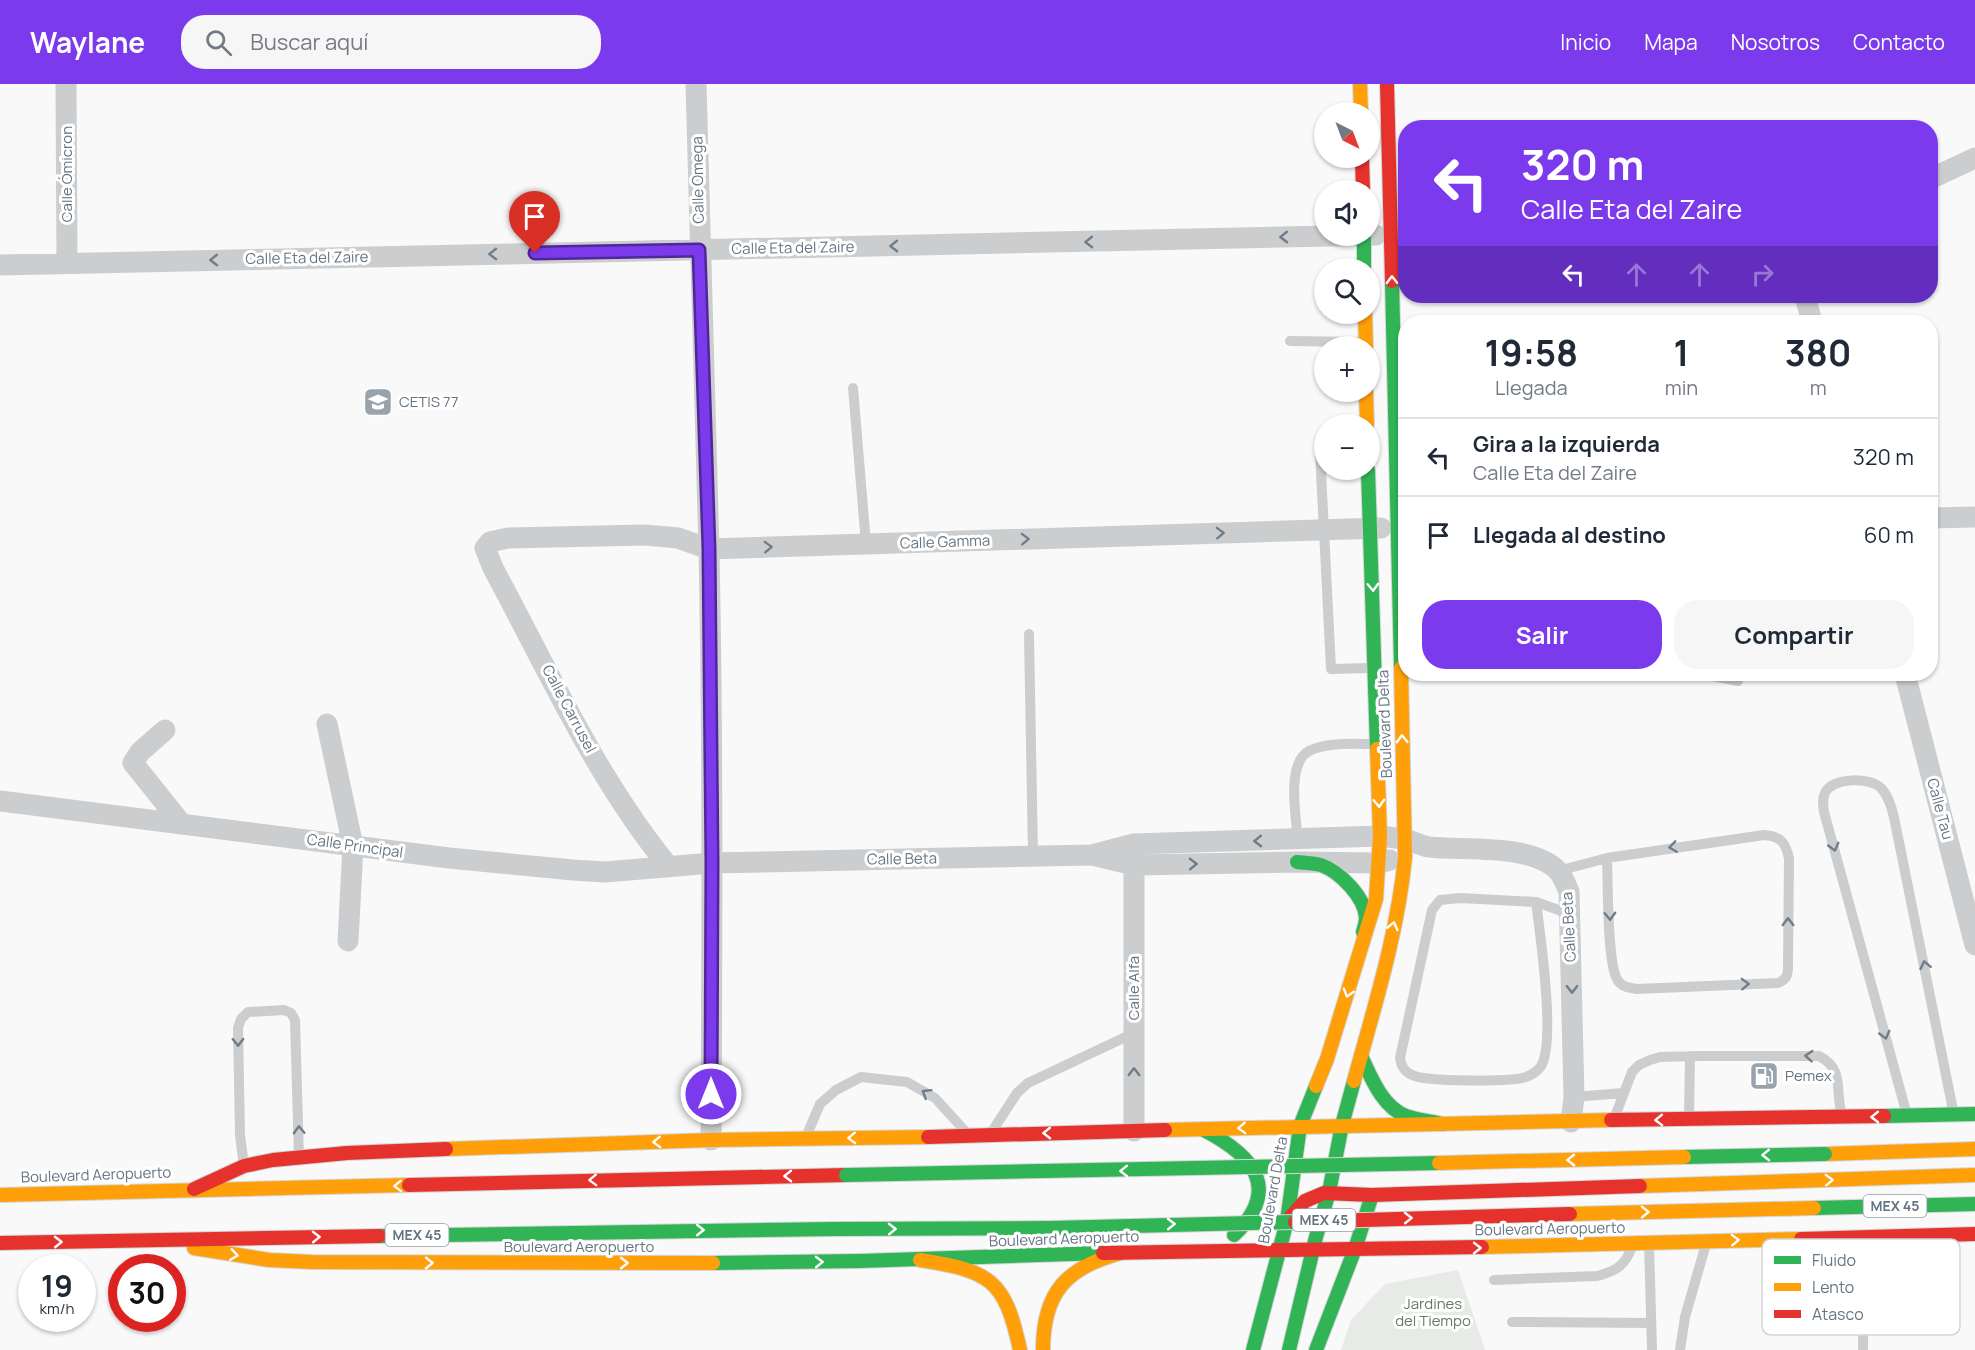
<!DOCTYPE html>
<html lang="es">
<head>
<meta charset="utf-8">
<style>
	:root { --surface:#fff; --page:#f6f6f7; --text:#1f2937; --muted:#747a83; --line:#e0e1e3; --accent:#7c3aed }
	body { margin:0; font-family:Manrope,sans-serif; background:var(--page); color:var(--text); height:100vh; display:flex; flex-direction:column; font-size:22px; white-space:nowrap }
	* { box-sizing:border-box; margin:0 }
	p { font-size:20px; color:var(--muted) }
	.icon { flex:none; width:33px; height:33px; fill:none; stroke:currentColor; stroke-width:2; stroke-linecap:round; stroke-linejoin:round }
	.map { position:relative; flex:1; overflow:hidden }
	.drawer { position:absolute; left:1398px; top:231px; width:540px; height:366px; display:flex; flex-direction:column; background:var(--surface); border-radius:24px; box-shadow:0 2px 4px #0004 }
	.drawer>* { flex:none }
	.top-card { position:absolute; left:1398px; top:36px; width:540px; height:183px; border-radius:24px; box-shadow:0 2px 4px #0004; background:#7c3aed; color:#fff; overflow:hidden }
	.needle { width:39px; rotate:138deg }
	.buttons { position:absolute; left:1314px; top:18px; display:grid; gap:12px }
	.buttons a { display:grid; place-items:center; width:66px; height:66px; border-radius:50%; background:var(--surface); box-shadow:0 2px 4px #0004; font-size:30px }
	.speed { position:absolute; left:18px; top:1170px; display:flex; gap:12px; font-size:30px; font-weight:700; text-align:center }
	.speed>* { display:grid; place-content:center; width:78px; height:78px; border-radius:50%; background:var(--surface); box-shadow:0 2px 4px #0004; line-height:1 }
	.speed small { font-size:15px; font-weight:400 }
	.speed .limit { border:9px solid #d22; background:#fff; color:#111 }
	.pin { position:absolute; display:grid; place-items:center; width:51px; height:51px; color:#fff; margin:-62px -26px; border-radius:50% 50% 50% 0; rotate:-45deg; box-shadow:0 0 6px #0007 }
	.pin .icon { rotate:45deg }
	.me { position:absolute; width:66px; margin:-33px; rotate:0deg; stroke-linejoin:round; filter:drop-shadow(0 0 4px #0008) }
	.turn { display:flex; align-items:center; gap:21px; height:126px; padding:0 24px; font-size:27px }
	.turn .icon { width:78px; height:78px; stroke-width:2.5 }
	.turn b { display:block; font-size:42px; line-height:51px }
	.lanes { display:flex; align-items:center; height:57px; padding:0 24px; background:#0003; justify-content:center; gap:30px; direction:ltr }
	.lanes .off { opacity:.35 }
	.eta { display:flex; justify-content:space-evenly; align-items:center; height:102px; text-align:center }
	.eta b { font-size:36px; font-weight:700; line-height:42px }
	.action { display:flex; gap:12px; margin-top:auto; padding:12px 24px }
	.action a { flex:1; height:69px; border-radius:24px; background:var(--accent); color:#fff; font-size:24px; font-weight:700; line-height:69px; text-align:center }
	.action a+a { background:var(--page); color:var(--text) }
	ul { padding:0; list-style:none }
	li { display:flex; align-items:center; gap:18px; height:78px; padding:0 24px; border-top:2px solid var(--line) }
	li div { flex:1 }
	li b { display:block; font-size:22px }
	li em { font-style:normal }
	header { display:flex; align-items:center; gap:36px; box-sizing:border-box; height:84px; padding:0 30px; background:var(--accent); color:#fff }
	header strong { font-size:28px }
	nav { display:flex; gap:33px; margin-inline-start:auto; font-size:21px }
	.search { width:420px; height:54px; background:var(--page); display:flex; align-items:center; gap:15px; box-sizing:border-box; padding:0 21px; border-radius:24px; color:var(--muted); font-size:22px }
	.map>svg:first-child { display:block }
</style>
</head>
<body>
<header>
<strong>Waylane</strong>
<div class="search"><svg class="icon" aria-label="search" viewBox="0 0 24 24"><circle cx="10" cy="10" r="6"/><path d="M15 15l6 6"/></svg>Buscar aquí</div>
<nav><a>Inicio</a><a>Mapa</a><a>Nosotros</a><a>Contacto</a></nav>
</header>
<div class="map">
<svg width="1975" height="1266" viewBox="0 0 1975 1266">
	<rect width="100%" height="100%" fill="#f9f9f9"/>
	<path fill="#e7eae6" d="M 1458,1186 L 1485,1266 L 1341,1266 L 1351,1236 L 1385,1200 Z"/>
	<g fill="none" stroke-linecap="round" stroke-linejoin="round">
		<g stroke="#d5d6d6" stroke-width="16">
			<path id="fast" d="M 1364,152 L 1364,184
				M 1392,197 L 1401,584
				M 1368,386 L 1377,665
				M 1297,778 C 1305,779 1313,779 1321,781 C 1340,788 1365,813 1366,834 C 1366,838 1364,844 1363,848
				M 1361,972 C 1371,993 1382,1023 1406,1032 C 1417,1036 1431,1037 1443,1040
				M 1884,1032 L 1975,1030
				M 1204,1046 C 1252,1071 1283,1104 1234,1151
				M 1814,1124 L 1975,1120
				M 379,1152 L 834,1145
				M 713,1179 L 860,1177 L 1103,1169
				M 1253,1266 L 1287,1137 L 1300,1042 L 1316,1002
				M 1289,1266 L 1316,1153 L 1329,1108 L 1342,1041 L 1354,997
				M 1316,1266 L 1355,1165 L 1372,1111"/>
		</g>
		<g stroke="#d5d6d6" stroke-width="16">
			<path id="slow" d="M 1360,0 L 1361,28
				M 1365,230 L 1366,262
				M 1366,308 L 1367,340
				M 1354,997 C 1374,924 1398,848 1405,773 L 1401,584
				M 1316,1002 L 1327,975 L 1376,815 L 1380,752 L 1377,665
				M 1165,1046 L 1611,1036
				M 446,1065 L 711,1056 L 928,1053
				M 1825,1070 L 1975,1065
				M 1640,1102 L 1975,1091
				M 0,1111 L 409,1101
				M 1482,1163 L 1801,1155
				M 194,1164 L 269,1176 L 312,1178 L 713,1179
				M 920,1176 C 990,1187 1005,1195 1020,1266
				M 1043,1266 C 1043,1208 1067,1183 1121,1169"/>
		</g>
		<g stroke="#d5d6d6" stroke-width="16">
			<path id="jam" d="M 1387,0 L 1392,197
				M 1362,74 L 1363,106
				M 1611,1036 L 1884,1032
				M 928,1053 L 1165,1046
				M 409,1101 L 846,1091
				M 194,1105 L 244,1082 L 273,1076 L 347,1069 L 446,1065
				M 1287,1137 L 1305,1117 L 1324,1109 L 1372,1111 L 1640,1102
				M 1801,1155 L 1975,1150
				M 0,1159 L 379,1152
				M 1103,1169 L 1482,1163"/>
		</g>
		<path stroke="#cccdce" stroke-width="10" d="M 1290,257 L 1362,258
			M 853,304 L 866,460
			M 1324,368 L 1320,368 L 1331,585 L 1372,584
			M 1029,550 L 1033,772
			M 1703,590 L 1738,597
			M 1298,756 C 1296,734 1286,679 1309,667 C 1327,658 1353,660 1373,660
			M 1558,787 L 1607,774 L 1764,751 C 1781,752 1786,759 1789,775 L 1788,882 C 1788,891 1787,895 1778,899 L 1637,905 C 1629,904 1621,903 1617,895 C 1607,878 1608,797 1607,774
			M 1536,818 C 1540,850 1556,958 1541,982 C 1538,987 1531,991 1526,993 C 1512,998 1426,998 1412,991 C 1405,988 1401,982 1400,974 L 1432,826 L 1440,816 L 1460,814 L 1536,818 L 1570,830
			M 1574,1013 L 1623,1009
			M 1907,1031 L 1824,728 C 1823,721 1822,715 1825,709 C 1832,693 1870,693 1881,704 C 1893,717 1895,741 1899,758 L 1954,1031
			M 1614,1035 L 1632,988 L 1639,981 L 1650,976 L 1660,973 L 1699,972 L 1819,972 C 1846,986 1834,1007 1842,1030
			M 1689,1035 L 1690,972
			M 991,1049 L 1017,1009 L 1028,999 L 1134,949
			M 806,1053 L 820,1020 L 836,1006 L 861,993 L 907,998 L 935,1014 L 966,1048
			M 244,1082 L 240,1051 L 238,944 L 241,935 L 248,928 L 284,926 L 291,929 L 295,936 L 299,1074
			M 1649,1159 L 1652,1266
			M 1494,1196 L 1597,1192 C 1617,1187 1625,1181 1632,1163
			M 1512,1238 L 1651,1239
			M 1680,1266 L 1685,1233 L 1706,1160
			M 1863,1266 L 1864,1153"/>
		<path stroke="#cccdce" stroke-width="21" d="M 66,0 L 67,179
			M 696,0 C 699,156 706,311 709,467 C 713,663 712,859 711,1056
			M 1930,95 L 1975,74
			M 0,181 L 1376,151
			M 1805,212 L 1812,238
			M 1930,434 L 1975,433
			M 1905,590 L 1975,861
			M 327,640 L 353,762 L 348,857
			M 165,646 L 140,668 L 133,679 L 181,739
			M 0,717 L 449,774 L 573,786 L 605,788 L 712,779 L 1092,771 L 1134,760 L 1380,752 C 1389,753 1398,754 1407,756 C 1415,758 1422,762 1429,763 C 1465,767 1533,759 1559,788 C 1564,794 1566,801 1569,808 L 1574,1013 L 1571,1038
			M 1134,767 L 1134,1047
			M 1096,772 L 1134,781 L 1297,778 L 1379,779 L 1390,776
			M 669,783 C 596,694 547,584 493,484 L 485,464 L 490,458 L 508,454 L 645,451 L 678,454 L 709,465 L 1381,444"/>
		<use href="#fast" stroke="#30b455" stroke-width="14"/>
		<use href="#slow" stroke="#ff9f0a" stroke-width="14"/>
		<use href="#jam" stroke="#e5322d" stroke-width="14"/>
		<g stroke="#d5d6d6" stroke-width="16" stroke-linecap="butt">
			<path id="fast-bridge" d="M 1684,1073 L 1825,1070
				M 846,1091 L 1439,1079
				M 834,1145 L 1050,1144 L 1295,1138"/>
		</g>
		<g stroke="#d5d6d6" stroke-width="16" stroke-linecap="butt">
			<path id="slow-bridge" d="M 1439,1079 L 1684,1073
				M 1570,1130 L 1814,1124"/>
		</g>
		<g stroke="#d5d6d6" stroke-width="16" stroke-linecap="butt">
			<path id="jam-bridge" d="M 1295,1138 L 1570,1130"/>
		</g>
		<use href="#fast-bridge" stroke="#30b455" stroke-width="14"/>
		<use href="#slow-bridge" stroke="#ff9f0a" stroke-width="14"/>
		<use href="#jam-bridge" stroke="#e5322d" stroke-width="14"/>
	</g>
	<defs><path id="oneway-chevron" d="M-2-3.5L2.5 0L-2 3.5" fill="none" stroke-width="1.6" stroke-linecap="round" stroke-linejoin="round" transform="scale(1.5)"/></defs>
	<g stroke="#6f7d8a">
		<use href="#oneway-chevron" transform="translate(1284 153) rotate(179)"/>
		<use href="#oneway-chevron" transform="translate(1089 158) rotate(179)"/>
		<use href="#oneway-chevron" transform="translate(894 162) rotate(179)"/>
		<use href="#oneway-chevron" transform="translate(493 170) rotate(179)"/>
		<use href="#oneway-chevron" transform="translate(214 176) rotate(179)"/>
		<use href="#oneway-chevron" transform="translate(1220 449) rotate(-2)"/>
		<use href="#oneway-chevron" transform="translate(1025 455) rotate(-2)"/>
		<use href="#oneway-chevron" transform="translate(768 463) rotate(-2)"/>
		<use href="#oneway-chevron" transform="translate(1258 757) rotate(179)"/>
		<use href="#oneway-chevron" transform="translate(1673 763) rotate(172)"/>
		<use href="#oneway-chevron" transform="translate(1834 763) rotate(75)"/>
		<use href="#oneway-chevron" transform="translate(1193 780) rotate(-1)"/>
		<use href="#oneway-chevron" transform="translate(1610 832) rotate(88)"/>
		<use href="#oneway-chevron" transform="translate(1788 838) rotate(-90)"/>
		<use href="#oneway-chevron" transform="translate(1925 881) rotate(-102)"/>
		<use href="#oneway-chevron" transform="translate(1745 900) rotate(-2)"/>
		<use href="#oneway-chevron" transform="translate(1572 905) rotate(89)"/>
		<use href="#oneway-chevron" transform="translate(1885 951) rotate(75)"/>
		<use href="#oneway-chevron" transform="translate(238 958) rotate(89)"/>
		<use href="#oneway-chevron" transform="translate(1809 972) rotate(-176)"/>
		<use href="#oneway-chevron" transform="translate(1134 988) rotate(-90)"/>
		<use href="#oneway-chevron" transform="translate(926 1009) rotate(-148)"/>
		<use href="#oneway-chevron" transform="translate(299 1046) rotate(-92)"/>
	</g>
	<g stroke="#fff">
		<use href="#oneway-chevron" transform="translate(1392 196) rotate(-91)"/>
		<use href="#oneway-chevron" transform="translate(1373 503) rotate(88)"/>
		<use href="#oneway-chevron" transform="translate(1402 655) rotate(-92)"/>
		<use href="#oneway-chevron" transform="translate(1379 719) rotate(88)"/>
		<use href="#oneway-chevron" transform="translate(1393 842) rotate(-77)"/>
		<use href="#oneway-chevron" transform="translate(1348 909) rotate(107)"/>
		<use href="#oneway-chevron" transform="translate(1875 1033) rotate(179)"/>
		<use href="#oneway-chevron" transform="translate(1659 1036) rotate(179)"/>
		<use href="#oneway-chevron" transform="translate(1242 1044) rotate(178)"/>
		<use href="#oneway-chevron" transform="translate(1047 1049) rotate(179)"/>
		<use href="#oneway-chevron" transform="translate(852 1054) rotate(178)"/>
		<use href="#oneway-chevron" transform="translate(657 1058) rotate(178)"/>
		<use href="#oneway-chevron" transform="translate(1766 1071) rotate(179)"/>
		<use href="#oneway-chevron" transform="translate(1571 1076) rotate(179)"/>
		<use href="#oneway-chevron" transform="translate(1124 1087) rotate(179)"/>
		<use href="#oneway-chevron" transform="translate(788 1092) rotate(179)"/>
		<use href="#oneway-chevron" transform="translate(593 1096) rotate(178)"/>
		<use href="#oneway-chevron" transform="translate(1829 1096) rotate(-2)"/>
		<use href="#oneway-chevron" transform="translate(398 1102) rotate(178)"/>
		<use href="#oneway-chevron" transform="translate(1645 1128) rotate(-1)"/>
		<use href="#oneway-chevron" transform="translate(1408 1134) rotate(-1)"/>
		<use href="#oneway-chevron" transform="translate(1171 1140) rotate(-1)"/>
		<use href="#oneway-chevron" transform="translate(892 1145) rotate(-1)"/>
		<use href="#oneway-chevron" transform="translate(700 1146)"/>
		<use href="#oneway-chevron" transform="translate(316 1153) rotate(-1)"/>
		<use href="#oneway-chevron" transform="translate(1735 1156) rotate(-2)"/>
		<use href="#oneway-chevron" transform="translate(58 1158) rotate(-1)"/>
		<use href="#oneway-chevron" transform="translate(1477 1164)"/>
		<use href="#oneway-chevron" transform="translate(234 1171) rotate(8)"/>
		<use href="#oneway-chevron" transform="translate(819 1178) rotate(-1)"/>
		<use href="#oneway-chevron" transform="translate(429 1179)"/>
		<use href="#oneway-chevron" transform="translate(624 1179)"/>
	</g>
	<g fill="none" stroke-linecap="round" stroke-linejoin="round">
		<g stroke="#51269a" stroke-width="15">
			<path id="route" d="M 535,169 L 699,166 L 709,465 L 712,779 L 711,1010"/>
		</g>
		<use href="#route" stroke="#7c3aed" stroke-width="10"/>
	</g>
	<defs>
		<g id="school-square" transform="scale(1.5)"><rect x="-9" y="-9" width="18" height="18" rx="4" fill="#99a3ac" stroke="#fff"/><path d="M0-5L7-2L0 1L-7-2ZM-4 1L0 2.5L4 1V4Q0 6-4 4Z" fill="#fff"/></g>
		<g id="fuel-square" transform="scale(1.5)"><rect x="-9" y="-9" width="18" height="18" rx="4" fill="#99a3ac" stroke="#fff"/><path d="M-5.5-6h7V0h2V4h1.3V-2.5L3-4.5l.8-.8L6-3V5H2.5V1h-1V6h-7ZM-4.2-4.7v3.2H.2V-4.7Z" fill="#fff"/></g>
	</defs>
	<g fill-rule="evenodd">
		<use href="#school-square" x="378" y="318"/>
		<use href="#fuel-square" x="1764" y="992"/>
	</g>
	<g text-anchor="middle" stroke-width="6" stroke-linejoin="round" paint-order="stroke">
		<g fill="#fff" stroke="#939ea8" stroke-width="1.5">
			<rect x="1863.5" y="1111" width="63" height="22" rx="4.5"/>
			<rect x="1292.5" y="1125" width="63" height="22" rx="4.5"/>
			<rect x="385.5" y="1140" width="63" height="22" rx="4.5"/>
		</g>
		<g font-size="14" font-weight="bold" fill="#657482">
			<text x="1895" y="1127">MEX 45</text>
			<text x="1324" y="1141">MEX 45</text>
			<text x="417" y="1156">MEX 45</text>
		</g>
		<g font-size="15" fill="#657482" stroke="#fff">
			<text transform="translate(67 90) rotate(-90)" y="5">Calle Ómicron</text>
			<text transform="translate(698 96) rotate(-91)" y="5">Calle Omega</text>
			<text transform="translate(793 164) rotate(-1)" y="5">Calle Eta del Zaire</text>
			<text transform="translate(307 174) rotate(-1)" y="5">Calle Eta del Zaire</text>
			<text transform="translate(945 458) rotate(-2)" y="5">Calle Gamma</text>
			<text transform="translate(569 625) rotate(62)" y="5">Calle Carrusel</text>
			<text transform="translate(1385 640) rotate(-92)" y="5">Boulevard Delta</text>
			<text transform="translate(1940 725) rotate(75)" y="5">Calle Tau</text>
			<text transform="translate(355 762) rotate(8)" y="5">Calle Principal</text>
			<text transform="translate(902 775) rotate(-1)" y="5">Calle Beta</text>
			<text transform="translate(1569 843) rotate(-93)" y="5">Calle Beta</text>
			<text transform="translate(1134 904) rotate(-90)" y="5">Calle Alfa</text>
			<text transform="translate(96 1091) rotate(-2)" y="5">Boulevard Aeropuerto</text>
			<text transform="translate(1273 1106) rotate(-80)" y="5">Boulevard Delta</text>
			<text transform="translate(1550 1145) rotate(-1)" y="5">Boulevard Aeropuerto</text>
			<text transform="translate(1064 1155) rotate(-2)" y="5">Boulevard Aeropuerto</text>
			<text x="579" y="1168">Boulevard Aeropuerto</text>
		</g>
		<g font-size="15" fill="#657482" stroke="#fff" text-anchor="start">
			<text x="399" y="323">CETIS 77</text>
			<text x="1785" y="997">Pemex</text>
		</g>
		<g font-size="15" fill="#677a64" stroke="#fff">
			<text x="1433" y="1225">Jardines<tspan x="1433" dy="17">del Tiempo</tspan></text>
		</g>
	</g>
	<rect x="1762" y="1155" width="198" height="96" rx="9" fill="#fff" stroke="#d1d5da" stroke-width="1.5"/>
	<rect x="1774" y="1172" width="27" height="8" fill="#30b455"/>
	<rect x="1774" y="1199" width="27" height="8" fill="#ff9f0a"/>
	<rect x="1774" y="1226" width="27" height="8" fill="#e5322d"/>
	<g font-size="16" fill="#657482">
		<text x="1812" y="1182">Fluido</text>
		<text x="1812" y="1209">Lento</text>
		<text x="1812" y="1236">Atasco</text>
	</g>
</svg>
<div class="buttons">
<a><svg class="needle" viewBox="-14 -14 28 28"><path d="M0-13l5 13h-10z" fill="#e53935"/><path d="M0 13l5-13h-10z" fill="#747a83"/></svg></a>
<a><svg class="icon" aria-label="sound" viewBox="0 0 24 24"><path d="M4 9h4l5-4v14l-5-4H4zM17 9q2 3 0 6"/></svg></a>
<a><svg class="icon" aria-label="search" viewBox="0 0 24 24"><circle cx="10" cy="10" r="6"/><path d="M15 15l6 6"/></svg></a>
<a>+</a>
<a>−</a>
</div>
<div class="speed"><div>19<small>km/h</small></div><div class="limit">30</div></div>
<div class="pin" style="left:535px;top:169px;background:#d93025"><svg class="icon" aria-label="arrive" viewBox="0 0 24 24"><path d="M6 21V4h12l-3 4 3 4H6"/></svg></div>
<svg class="me" style="left:711px;top:1010px" viewBox="-20 -20 40 40"><circle r="17" fill="#7c3aed" stroke="#fff" stroke-width="3"/><path d="M0-11L8 9 0 5-8 9z" fill="#fff"/></svg>
<div class="top-card">
<div class="turn"><svg class="icon" aria-label="left" viewBox="0 0 24 24"><path d="M17 20v-9H6M10 6l-5 5 5 5"/></svg><div><b>320 m</b>Calle Eta del Zaire</div></div>
<div class="lanes"><svg class="icon" aria-label="left" viewBox="0 0 24 24"><path d="M17 20v-9H6M10 6l-5 5 5 5"/></svg><svg class="icon off" aria-label="ahead" viewBox="0 0 24 24"><path d="M12 20V5M6 11l6-6 6 6"/></svg><svg class="icon off" aria-label="ahead" viewBox="0 0 24 24"><path d="M12 20V5M6 11l6-6 6 6"/></svg><svg class="icon off" aria-label="right" viewBox="0 0 24 24"><path d="M7 20v-9h11M14 6l5 5-5 5"/></svg></div>
</div>
<section class="drawer">
<div class="eta">
<div><b>19:58</b><p>Llegada</p></div>
<div><b>1</b><p>min</p></div>
<div><b>380</b><p>m</p></div>
</div>
<ul>
<li><svg class="icon" aria-label="left" viewBox="0 0 24 24"><path d="M17 20v-9H6M10 6l-5 5 5 5"/></svg><div><b>Gira a la izquierda</b><p>Calle Eta del Zaire</p></div><em>320 m</em></li>
<li><svg class="icon" aria-label="arrive" viewBox="0 0 24 24"><path d="M6 21V4h12l-3 4 3 4H6"/></svg><div><b>Llegada al destino</b></div><em>60 m</em></li>
</ul>
<div class="action"><a>Salir</a><a>Compartir</a></div>
</section>
</div>
</body>
</html>
